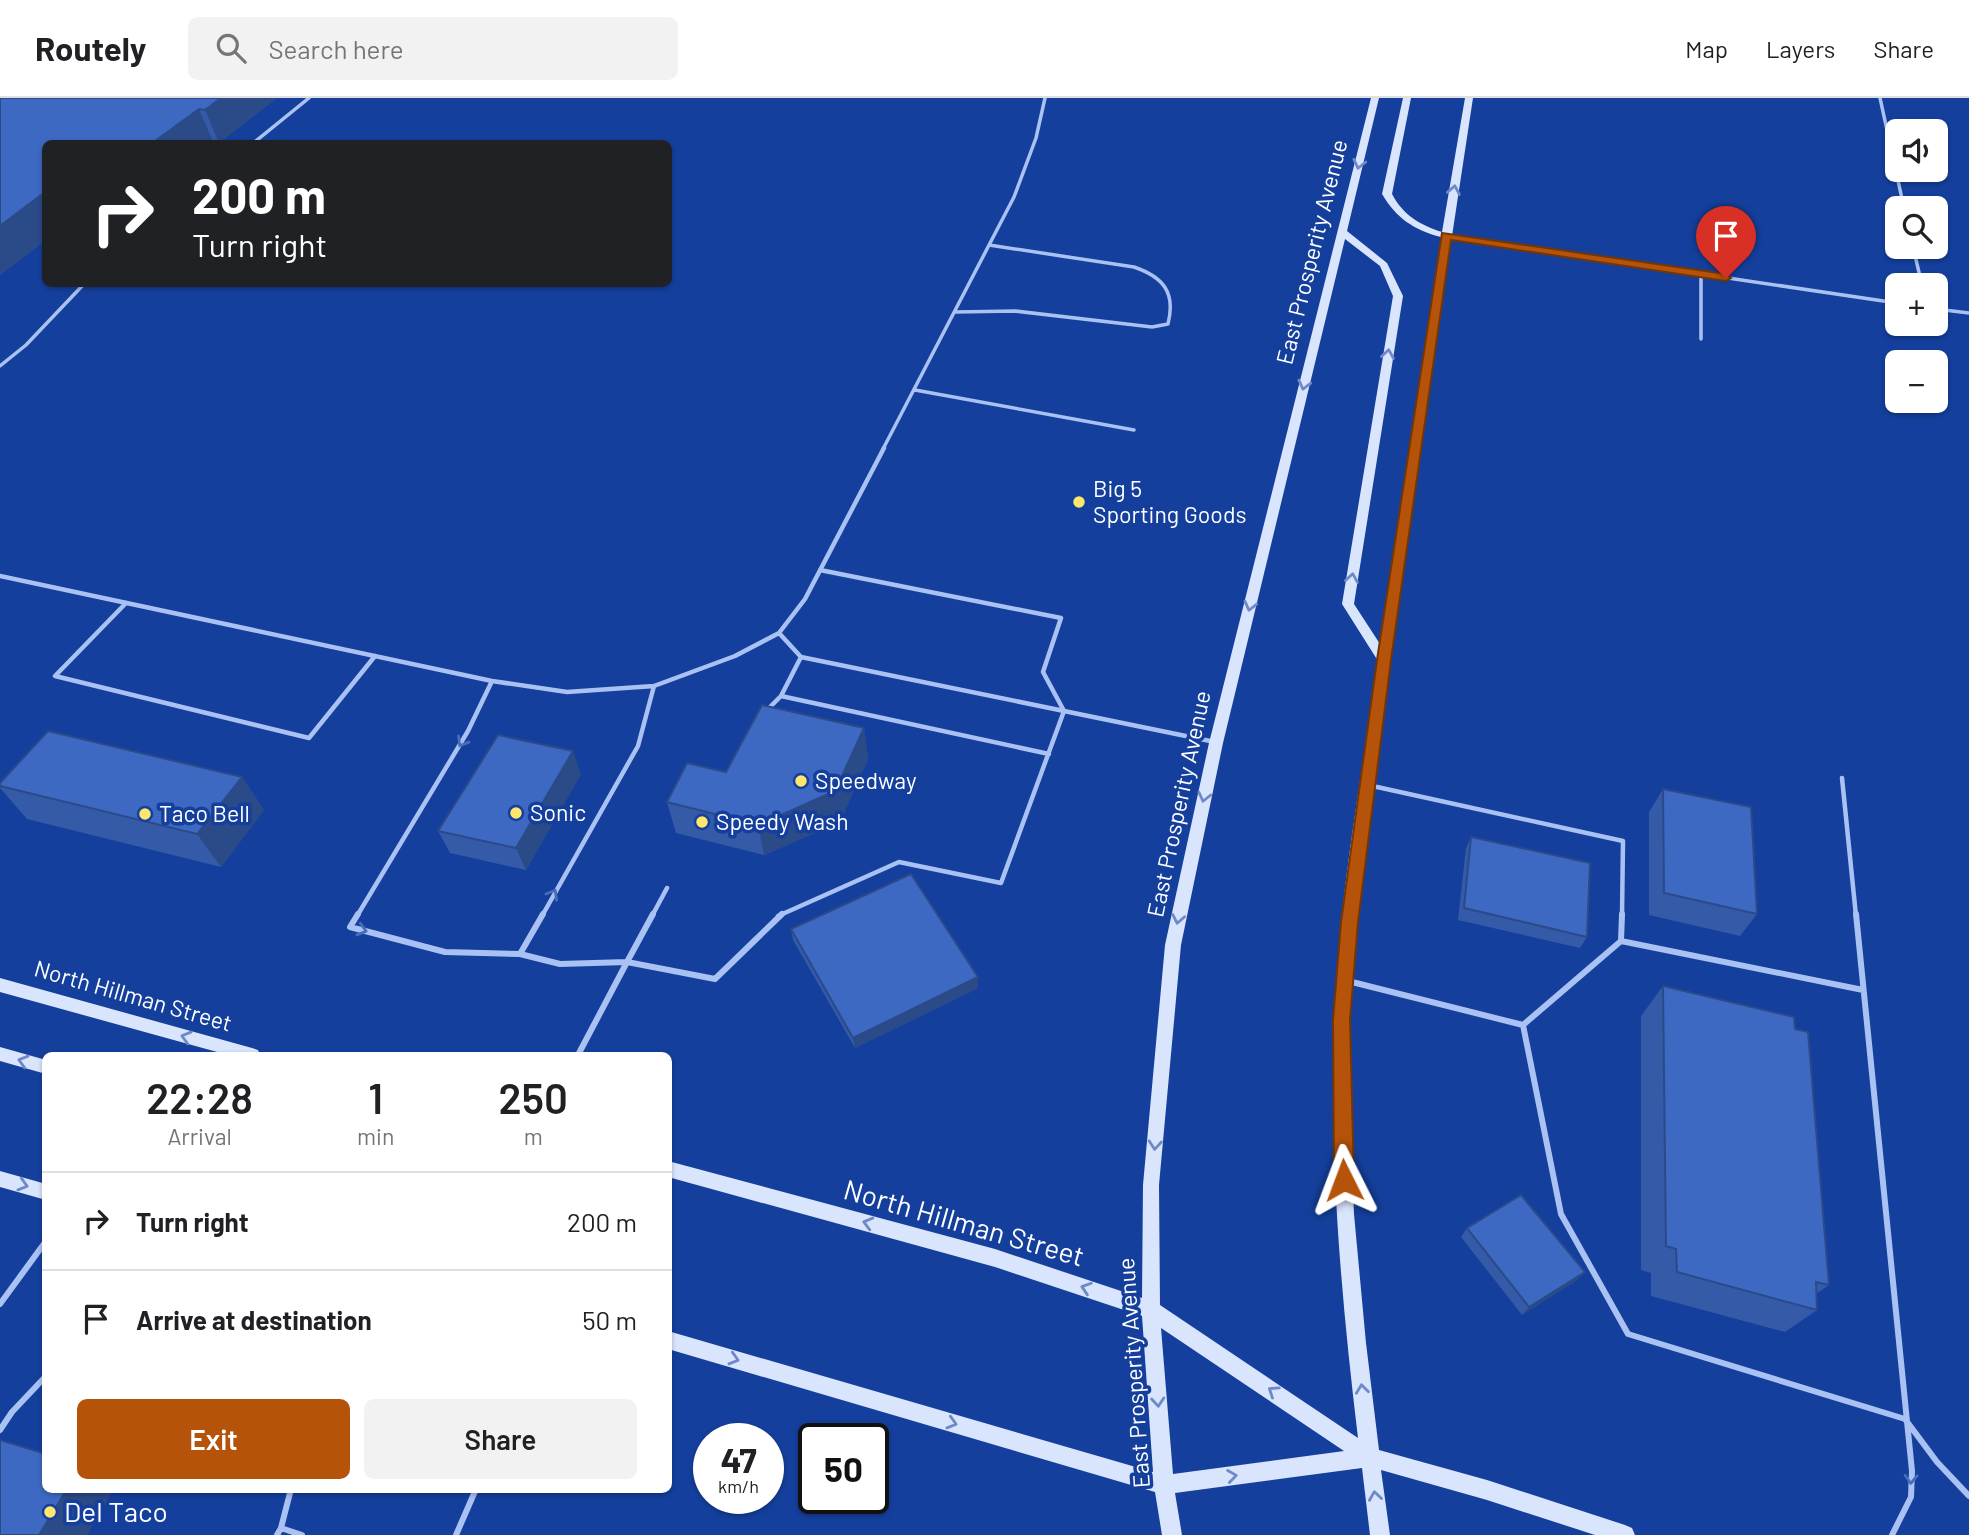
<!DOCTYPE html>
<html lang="en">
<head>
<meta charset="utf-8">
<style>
	:root { --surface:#fff; --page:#f2f2f2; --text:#202124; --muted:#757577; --line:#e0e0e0; --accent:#b45309 }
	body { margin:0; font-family:Barlow,sans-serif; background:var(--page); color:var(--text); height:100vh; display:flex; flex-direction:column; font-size:26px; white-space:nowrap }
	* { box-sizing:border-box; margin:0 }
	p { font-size:23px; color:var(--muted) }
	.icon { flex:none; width:38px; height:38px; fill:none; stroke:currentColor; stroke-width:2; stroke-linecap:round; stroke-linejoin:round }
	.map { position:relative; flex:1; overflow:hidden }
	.details { position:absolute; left:42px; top:954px; width:630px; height:441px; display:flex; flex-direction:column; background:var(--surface); border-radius:10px; box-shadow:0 2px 5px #0004 }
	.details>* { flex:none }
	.hud { position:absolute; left:42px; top:42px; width:630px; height:147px; border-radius:10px; box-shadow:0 2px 5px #0004; background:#202124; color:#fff; overflow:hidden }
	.buttons { position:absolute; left:1885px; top:21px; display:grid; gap:14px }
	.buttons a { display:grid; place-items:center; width:63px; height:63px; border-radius:10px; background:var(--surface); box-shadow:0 2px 5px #0004; font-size:35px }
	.speed { position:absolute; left:693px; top:1325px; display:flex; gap:14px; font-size:35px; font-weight:700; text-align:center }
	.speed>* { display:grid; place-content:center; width:91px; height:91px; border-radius:50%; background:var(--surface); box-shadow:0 2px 5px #0004; line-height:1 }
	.speed small { font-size:18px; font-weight:400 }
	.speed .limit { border:4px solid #111; border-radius:10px; background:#fff; color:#111 }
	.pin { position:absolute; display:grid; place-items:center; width:60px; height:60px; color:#fff; margin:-72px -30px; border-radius:50% 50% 50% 0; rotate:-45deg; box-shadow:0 0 7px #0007 }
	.pin .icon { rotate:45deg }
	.me { position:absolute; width:77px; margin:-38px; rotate:357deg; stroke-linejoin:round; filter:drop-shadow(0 0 5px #0008) }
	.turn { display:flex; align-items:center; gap:24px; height:147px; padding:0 35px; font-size:32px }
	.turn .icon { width:91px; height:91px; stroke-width:2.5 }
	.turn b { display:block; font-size:49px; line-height:60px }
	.eta { display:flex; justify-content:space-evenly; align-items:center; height:119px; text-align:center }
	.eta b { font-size:42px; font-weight:600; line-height:49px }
	.button { display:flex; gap:14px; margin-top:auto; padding:14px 35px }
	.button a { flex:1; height:80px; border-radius:10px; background:var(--accent); color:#fff; font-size:28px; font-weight:600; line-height:80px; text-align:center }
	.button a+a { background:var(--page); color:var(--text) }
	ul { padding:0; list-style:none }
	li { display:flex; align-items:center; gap:21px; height:98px; padding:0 35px; border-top:2px solid var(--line) }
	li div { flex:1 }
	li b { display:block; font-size:26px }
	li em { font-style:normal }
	header { display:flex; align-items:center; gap:42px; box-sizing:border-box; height:98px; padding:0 35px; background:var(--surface); border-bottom:2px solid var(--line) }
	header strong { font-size:33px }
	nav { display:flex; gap:38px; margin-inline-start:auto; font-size:24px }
	.search { width:490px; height:63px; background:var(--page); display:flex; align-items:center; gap:18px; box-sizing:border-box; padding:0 24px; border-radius:10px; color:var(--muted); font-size:26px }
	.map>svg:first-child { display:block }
</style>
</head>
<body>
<header>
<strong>Routely</strong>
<div class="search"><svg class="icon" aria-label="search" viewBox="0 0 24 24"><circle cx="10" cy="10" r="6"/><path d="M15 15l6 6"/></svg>Search here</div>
<nav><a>Map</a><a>Layers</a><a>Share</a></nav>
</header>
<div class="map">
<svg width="1969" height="1437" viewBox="0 0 1969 1437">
	<rect width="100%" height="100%" fill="#143f9c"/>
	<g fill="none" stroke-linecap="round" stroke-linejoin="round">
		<path stroke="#aac2f3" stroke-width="3.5" d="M 1880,0 L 1904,110
			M 252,46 L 309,0
			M 1446,138 L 1701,176 L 1701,241
			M 1913,149 L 1922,187
			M 1701,176 L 1897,205
			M 1936,211 L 1969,215
			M 955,214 L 1015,213 L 1152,229 L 1168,226 C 1176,194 1163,179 1134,169 L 989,147
			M 0,268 L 26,247 L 84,186
			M 915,292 L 1134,332
			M 883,351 L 1014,99 L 1036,40 L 1045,0"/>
		<path stroke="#aac2f3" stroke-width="4.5" d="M 820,472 L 1061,520 L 1043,574 L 1064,613
			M 0,478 L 492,583 L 567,594 L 654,588 L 735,558 L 779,535 L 805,501 L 884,350
			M 126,505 L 55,578 L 309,640 L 375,558
			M 779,535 L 801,559 L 1064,613
			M 781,598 L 1049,656
			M 767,612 L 781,598 L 801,559
			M 1842,680 L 1856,818
			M 1368,687 L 1623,743 L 1622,818
			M 357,818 L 468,633 L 492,583
			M 542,818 L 638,648 L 654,588
			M 652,818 L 667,790
			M 778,818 L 899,764 L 1001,785 L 1064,613 L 1215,644"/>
		<path stroke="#aac2f3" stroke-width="6" d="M 358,816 L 350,829 L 445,854 L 520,856 L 560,866 L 627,864 L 653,816
			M 1856,816 L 1912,1373 L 1911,1399 L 1892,1437
			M 1621,843 L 1622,816
			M 520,856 L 543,816
			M 1348,883 L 1523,927 L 1621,843 L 1863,892
			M 1523,927 L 1561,1116 L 1628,1236 L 1905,1321 L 1937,1364 L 1969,1398
			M 578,957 L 627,864 L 715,881 L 782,816
			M 0,1206 L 46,1143
			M 0,1332 L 12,1314 L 46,1278
			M 281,1430 L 291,1391
			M 277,1437 L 281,1430 L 302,1437
			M 456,1437 L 476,1391"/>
		<path fill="#d9e4fd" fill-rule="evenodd" d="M 1371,0 L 1379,0 L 1347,133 L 1387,165 L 1403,198 L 1354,506 L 1380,546 L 1441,139 C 1414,132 1396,120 1382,96 L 1403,0 L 1411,0 L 1392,96 C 1403,117 1420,127 1442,134 L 1465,0 L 1473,0 L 1414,388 L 1361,781 L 1351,887 L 1349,987 L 1354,1116 L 1366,1245 L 1379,1352 L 1487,1382 L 1625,1427 L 1632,1430 L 1635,1437 L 1595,1437 L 1487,1402 L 1381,1372 L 1390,1437 L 1370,1437 L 1362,1370 L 1175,1395 L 1182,1437 L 1162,1437 L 1155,1394 L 668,1251 L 668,1233 L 1153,1374 L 1142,1218 L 995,1169 L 668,1079 L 668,1063 L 995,1151 L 1142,1200 L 1143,1087 L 1165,847 L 1209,645 ZM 1345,141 L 1380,168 L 1393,198 L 1342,506 L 1378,563 C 1363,671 1342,780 1336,889 C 1327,1040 1340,1190 1358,1340 L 1160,1207 L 1159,1087 L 1181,847 L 1223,645 ZM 1161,1230 L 1344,1353 L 1173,1376 Z
			M 0,880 L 252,950 L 258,952 L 260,957 L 228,957 L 0,894 Z
			M 0,949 L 46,962 L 46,976 L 0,963 Z
			M 0,1073 L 46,1086 L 46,1102 L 0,1089 Z"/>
	</g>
	<path fill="#345aa8" d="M 0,0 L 277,0 L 219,45 L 213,44 L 211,46 L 46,46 L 46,142 L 0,177 Z
		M 864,630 L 868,661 L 840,724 L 764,757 L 676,735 L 667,704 L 726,674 Z
		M 581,676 L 526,772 L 450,755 L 438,733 Z
		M 242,679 L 264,712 L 221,769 L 27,721 L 0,690 L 0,685 Z
		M 1663,691 L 1757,816 L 1740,838 L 1649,817 L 1649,714 Z
		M 1471,739 L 1587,839 L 1580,850 L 1458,822 L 1466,750 Z
		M 791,831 L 978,879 L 978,890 L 855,950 L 793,842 Z
		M 1663,888 L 1795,931 L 1829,1187 L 1816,1196 L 1817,1212 L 1785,1234 L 1651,1198 L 1651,1175 L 1641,1172 L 1641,918 Z
		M 1467,1130 L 1585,1174 L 1577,1182 L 1522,1217 L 1461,1139 Z"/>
	<path fill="#2b4a88" d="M 221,0 L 277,0 L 219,45 L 205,12 Z
		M 199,11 L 213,44 L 211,46 L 151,46 Z
		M 41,97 L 46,105 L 46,142 L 0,177 L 0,128 Z
		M 864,630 L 868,661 L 840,724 L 764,757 L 758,727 Z
		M 573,653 L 581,676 L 526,772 L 516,750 Z
		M 242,679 L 264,712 L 221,769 L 197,736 Z
		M 978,879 L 978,890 L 855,950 L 853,940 Z
		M 1585,1174 L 1577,1182 L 1522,1217 L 1529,1209 Z
		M 67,1391 L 114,1391 L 87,1437 L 39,1437 Z"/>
	<path fill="#3d69c3" stroke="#2b4a88" stroke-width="2" d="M 0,0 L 221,0 L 205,12 L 199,11 L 151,46 L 46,46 L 46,98 L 41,97 L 0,128 Z
		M 762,607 L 864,630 L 835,693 L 758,727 L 667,704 L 687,665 L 726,674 Z
		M 48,633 L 242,679 L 197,736 L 0,688 L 0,685 Z
		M 498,637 L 573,653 L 516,750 L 438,733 Z
		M 1663,691 L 1751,709 L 1757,816 L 1664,795 Z
		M 1471,739 L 1590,765 L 1587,839 L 1464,810 Z
		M 911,776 L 978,879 L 853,940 L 791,831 Z
		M 1663,888 L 1794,919 L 1795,931 L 1808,934 L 1829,1187 L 1816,1184 L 1817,1212 L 1677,1174 L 1676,1151 L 1666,1148 Z
		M 1521,1097 L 1585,1174 L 1529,1209 L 1467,1130 Z
		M 0,1342 L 46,1356 L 46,1391 L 67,1391 L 39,1437 L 0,1437 Z"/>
	<defs><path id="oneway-chevron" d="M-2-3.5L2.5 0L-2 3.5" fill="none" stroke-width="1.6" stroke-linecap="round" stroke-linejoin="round" transform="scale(1.75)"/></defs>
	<g stroke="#6d89c8">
		<use href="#oneway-chevron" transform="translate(1359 66) rotate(103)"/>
		<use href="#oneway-chevron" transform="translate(1454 92) rotate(-80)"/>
		<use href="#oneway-chevron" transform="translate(1388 256) rotate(-81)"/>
		<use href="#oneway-chevron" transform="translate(1304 287) rotate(104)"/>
		<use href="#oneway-chevron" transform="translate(1352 480) rotate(-81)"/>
		<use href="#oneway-chevron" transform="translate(1250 508) rotate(104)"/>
		<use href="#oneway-chevron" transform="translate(1204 699) rotate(103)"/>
		<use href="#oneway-chevron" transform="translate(1178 821) rotate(101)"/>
		<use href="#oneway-chevron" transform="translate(186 939) rotate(-164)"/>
		<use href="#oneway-chevron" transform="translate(23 963) rotate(-164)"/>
		<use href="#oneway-chevron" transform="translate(1155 1047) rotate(95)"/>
		<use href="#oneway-chevron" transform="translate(23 1087) rotate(16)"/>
		<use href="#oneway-chevron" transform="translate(868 1125) rotate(-165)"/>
		<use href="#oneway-chevron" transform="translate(1086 1190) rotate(-162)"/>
		<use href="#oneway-chevron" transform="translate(734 1261) rotate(16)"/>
		<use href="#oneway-chevron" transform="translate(1362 1291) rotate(-97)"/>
		<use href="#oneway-chevron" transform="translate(1273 1293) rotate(-146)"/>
		<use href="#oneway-chevron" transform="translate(1158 1304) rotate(85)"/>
		<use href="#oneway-chevron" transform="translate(952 1325) rotate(16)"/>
		<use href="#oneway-chevron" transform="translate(1232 1378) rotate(-8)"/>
		<use href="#oneway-chevron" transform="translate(1375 1398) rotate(-98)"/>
	</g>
	<g stroke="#486dba">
		<use href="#oneway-chevron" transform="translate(462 644) rotate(121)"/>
		<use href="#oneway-chevron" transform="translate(553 796) rotate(-60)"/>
		<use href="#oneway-chevron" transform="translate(362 832) rotate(16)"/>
		<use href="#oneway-chevron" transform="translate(1911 1381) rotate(92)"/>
	</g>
	<path fill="#b45309" stroke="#753606" stroke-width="2" d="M 1442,135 L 1726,176 L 1731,180 L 1726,183 L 1451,142 L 1391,562 L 1358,824 L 1350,922 L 1354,1082 L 1351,1089 L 1344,1091 L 1337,1089 L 1334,1082 L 1333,922 L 1341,824 L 1377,562 Z"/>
	<g fill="#ffe66c" stroke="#143f9c" stroke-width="2.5">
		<circle cx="1079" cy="404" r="7"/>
		<circle cx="801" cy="683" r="7"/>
		<circle cx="516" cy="715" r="7"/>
		<circle cx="145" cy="716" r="7"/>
		<circle cx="702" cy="724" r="7"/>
		<circle cx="50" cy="1414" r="7"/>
	</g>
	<g text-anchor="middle" stroke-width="7" stroke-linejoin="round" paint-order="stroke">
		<g font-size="23" fill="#fff" stroke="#143f9c">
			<text transform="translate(1312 154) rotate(-76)" y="8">East Prosperity Avenue</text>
			<text transform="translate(1179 706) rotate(-78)" y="8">East Prosperity Avenue</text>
			<text transform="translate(133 898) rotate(16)" y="8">North Hillman Street</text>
			<text transform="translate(1134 1275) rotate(-94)" y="8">East Prosperity Avenue</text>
		</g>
		<g font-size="23" fill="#fff" stroke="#143f9c" text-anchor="start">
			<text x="1093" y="399">Big 5<tspan x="1093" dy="26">Sporting Goods</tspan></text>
			<text x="815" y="691">Speedway</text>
			<text x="530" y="723">Sonic</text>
			<text x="159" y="724">Taco Bell</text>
			<text x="716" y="732">Speedy Wash</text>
		</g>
		<g font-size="28" fill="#fff" stroke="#143f9c">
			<text transform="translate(964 1125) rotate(16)" y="10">North Hillman Street</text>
		</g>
		<g font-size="28" fill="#fff" stroke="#143f9c" text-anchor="start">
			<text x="64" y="1424">Del Taco</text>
		</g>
	</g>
</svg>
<div class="buttons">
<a><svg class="icon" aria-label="sound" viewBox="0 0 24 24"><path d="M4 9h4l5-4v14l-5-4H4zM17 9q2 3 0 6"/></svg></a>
<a><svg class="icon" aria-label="search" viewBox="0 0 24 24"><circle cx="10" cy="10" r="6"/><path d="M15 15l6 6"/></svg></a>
<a>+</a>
<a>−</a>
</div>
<div class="speed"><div>47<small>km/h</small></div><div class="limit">50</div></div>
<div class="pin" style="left:1726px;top:180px;background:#d93025"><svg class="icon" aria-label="arrive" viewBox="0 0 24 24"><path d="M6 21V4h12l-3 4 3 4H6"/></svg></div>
<svg class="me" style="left:1344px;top:1082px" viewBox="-20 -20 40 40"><path d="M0-17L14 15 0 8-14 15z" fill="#b45309" stroke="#fff" stroke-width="4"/></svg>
<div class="hud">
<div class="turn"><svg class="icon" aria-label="right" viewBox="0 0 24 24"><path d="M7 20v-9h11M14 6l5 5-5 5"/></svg><div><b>200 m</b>Turn right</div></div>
</div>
<section class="details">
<div class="eta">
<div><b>22:28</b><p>Arrival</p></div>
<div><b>1</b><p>min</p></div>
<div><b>250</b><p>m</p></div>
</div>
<ul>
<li><svg class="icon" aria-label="right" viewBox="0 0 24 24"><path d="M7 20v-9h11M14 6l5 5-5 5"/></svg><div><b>Turn right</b></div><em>200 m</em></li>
<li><svg class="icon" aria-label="arrive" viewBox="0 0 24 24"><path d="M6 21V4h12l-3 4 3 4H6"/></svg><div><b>Arrive at destination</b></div><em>50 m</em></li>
</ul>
<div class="button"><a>Exit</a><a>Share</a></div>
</section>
</div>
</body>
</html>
